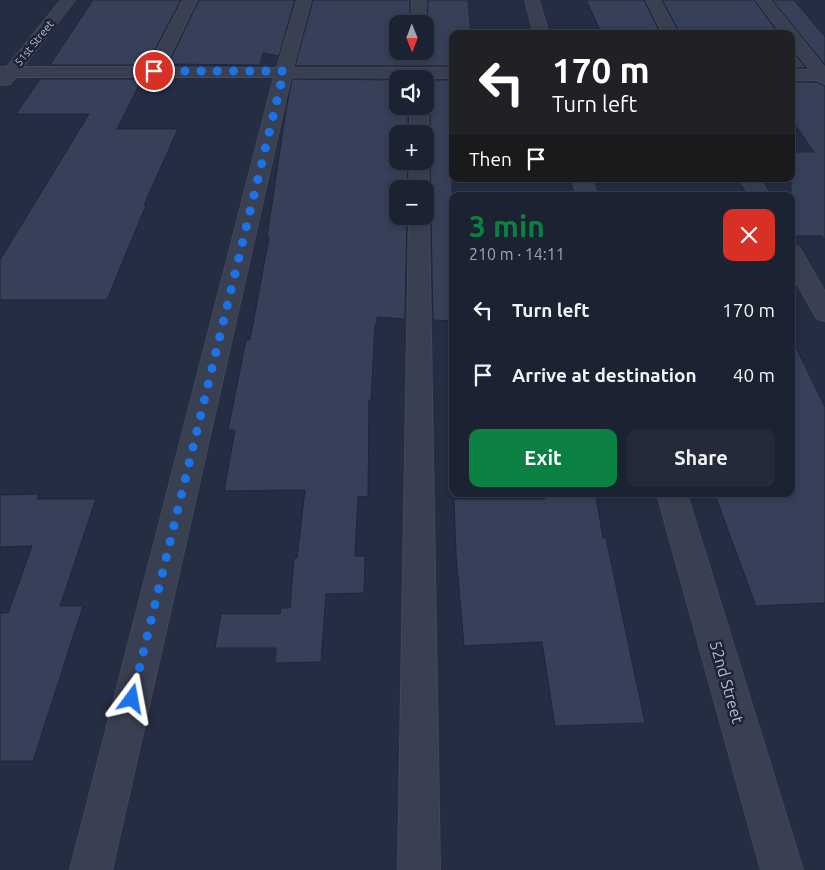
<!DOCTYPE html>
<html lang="en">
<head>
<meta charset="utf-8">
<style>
	:root { --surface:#1b2232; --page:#242a3a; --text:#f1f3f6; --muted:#a0a4ac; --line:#393f4d; --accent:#0b8043 }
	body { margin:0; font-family:Ubuntu,sans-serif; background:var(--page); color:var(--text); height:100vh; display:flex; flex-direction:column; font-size:19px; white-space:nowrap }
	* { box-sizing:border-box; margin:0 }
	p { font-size:16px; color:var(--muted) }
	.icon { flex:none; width:28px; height:28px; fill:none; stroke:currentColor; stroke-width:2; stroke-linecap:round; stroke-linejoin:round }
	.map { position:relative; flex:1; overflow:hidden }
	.details { position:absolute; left:449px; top:192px; width:346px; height:305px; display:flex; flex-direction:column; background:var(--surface); border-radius:10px; box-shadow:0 2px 8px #0003,0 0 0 1px var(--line) }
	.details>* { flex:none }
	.top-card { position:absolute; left:449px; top:30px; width:346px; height:152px; border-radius:10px; box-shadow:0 2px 8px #0003,0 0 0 1px var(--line); background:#202124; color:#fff; overflow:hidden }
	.needle { width:32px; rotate:179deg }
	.buttons { position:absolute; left:389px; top:15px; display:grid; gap:10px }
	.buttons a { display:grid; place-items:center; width:45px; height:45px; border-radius:10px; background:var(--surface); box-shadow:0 2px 8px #0003,0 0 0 1px var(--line); font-size:25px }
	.pin { position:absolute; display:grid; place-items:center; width:42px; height:42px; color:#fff; margin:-21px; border:2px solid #fff; border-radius:50%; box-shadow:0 1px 5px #0007 }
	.me { position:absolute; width:55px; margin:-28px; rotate:13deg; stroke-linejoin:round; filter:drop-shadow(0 0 4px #0008) }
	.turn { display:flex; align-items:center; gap:18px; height:105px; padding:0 20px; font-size:22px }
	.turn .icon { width:65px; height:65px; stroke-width:2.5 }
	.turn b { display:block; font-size:35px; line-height:42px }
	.then { display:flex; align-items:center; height:48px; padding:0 20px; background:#0003; gap:10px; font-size:19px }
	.round { display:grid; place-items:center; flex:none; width:52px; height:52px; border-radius:10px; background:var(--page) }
	.overview { display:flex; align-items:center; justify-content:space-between; height:85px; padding:0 20px }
	h1 { font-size:30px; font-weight:700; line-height:38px; color:var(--accent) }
	.action { display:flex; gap:10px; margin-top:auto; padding:10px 20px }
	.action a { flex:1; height:58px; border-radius:10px; background:var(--accent); color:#fff; font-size:20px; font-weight:700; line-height:58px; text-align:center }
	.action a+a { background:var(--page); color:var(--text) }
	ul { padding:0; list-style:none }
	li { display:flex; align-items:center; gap:15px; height:65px; padding:0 20px }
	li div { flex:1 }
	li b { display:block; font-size:19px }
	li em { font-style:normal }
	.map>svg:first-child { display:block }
</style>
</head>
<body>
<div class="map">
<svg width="825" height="870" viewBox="0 0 825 870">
	<rect width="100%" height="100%" fill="#242d42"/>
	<path fill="#364058" stroke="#1f2639" d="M 93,0 L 181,0 L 147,65 L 50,65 Z
		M 199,0 L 295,0 L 279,56 L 263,53 L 260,65 L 168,64 Z
		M 313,0 L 410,0 L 410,24 L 398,24 L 398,51 L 425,51 L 428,0 L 468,0 L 471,33 L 452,34 L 452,66 L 295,66 Z
		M 586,0 L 644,0 L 660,33 L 601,32 Z
		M 662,0 L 754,0 L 779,34 L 680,33 Z
		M 772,0 L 794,0 L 825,37 L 825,65 Z
		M 791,49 L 806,68 L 791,68 Z
		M 40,79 L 142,79 L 117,129 L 178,129 L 144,205 L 146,205 L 107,300 L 0,300 L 0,260 L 89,114 L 16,114 Z
		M 292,79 L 398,80 L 398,106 L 408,106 L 408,134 L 398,134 L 398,161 L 408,161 L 407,189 L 398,189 L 398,216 L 407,216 L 405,319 L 377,317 L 377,325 L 375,325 L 371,400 L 369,400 L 368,496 L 358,497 L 355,556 L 365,556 L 364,593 L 326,594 L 321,662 L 275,663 L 276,648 L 215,648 L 221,614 L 280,614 L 281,608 L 290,608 L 294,558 L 297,558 L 305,490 L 224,491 L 235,430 L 228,430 L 246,340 L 250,340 L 269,237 L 267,237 L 286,110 Z
		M 425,80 L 452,80 L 452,321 L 433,320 L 431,216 L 425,209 L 425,195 L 431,189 L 430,161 L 425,155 L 425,140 L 430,134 L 430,106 L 425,100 Z
		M 791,82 L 817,82 L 825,86 L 825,240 L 822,236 L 791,236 L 791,152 L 814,152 L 791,119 Z
		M 791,337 L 825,407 L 825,603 L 756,606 L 715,495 L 791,494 Z
		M 39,494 L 37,499 L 96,499 L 60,606 L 83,606 L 33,761 L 0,761 L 0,613 L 8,613 L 32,546 L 0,547 L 0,495 Z
		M 544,494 L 596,496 L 603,538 L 606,538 L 645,723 L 555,726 L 542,642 L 464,646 L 456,554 L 454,499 L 545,499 Z"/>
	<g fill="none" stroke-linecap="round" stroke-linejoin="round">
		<g stroke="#43485b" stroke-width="2">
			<path id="minor" d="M 61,0 L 75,0 L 23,67 L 148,67 L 183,0 L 197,0 L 164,68 L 277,68 L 297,0 L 311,0 L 293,68 L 452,68 L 452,78 L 291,77 L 112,870 L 70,870 L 274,77 L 16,77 L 10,84 L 0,85 L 0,67 L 7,67 Z
				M 412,0 L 426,0 L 425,26 L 425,24 L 412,24 Z
				M 525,0 L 539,0 L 549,34 L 534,34 Z
				M 646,0 L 660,0 L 678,34 L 663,34 Z
				M 756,0 L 770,0 L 825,68 L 825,84 L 817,80 L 791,80 L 791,70 L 810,70 L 791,46 L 791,34 L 782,34 Z
				M 425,102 L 428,106 L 428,134 L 425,138 L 425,134 L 410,134 L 410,106 L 425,106 Z
				M 425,157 L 428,161 L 429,189 L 425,193 L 425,189 L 409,189 L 410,161 L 425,161 Z
				M 572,179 L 592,179 L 597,196 L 577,196 Z
				M 740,179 L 760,179 L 770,196 L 750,196 Z
				M 425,211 L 429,216 L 440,870 L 398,870 L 409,216 L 425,216 Z
				M 791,245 L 799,247 L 825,292 L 825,321 L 817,319 L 791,273 Z
				M 657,494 L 687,494 L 803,870 L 761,870 Z"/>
		</g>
		<use href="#minor" fill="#394051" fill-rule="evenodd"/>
	</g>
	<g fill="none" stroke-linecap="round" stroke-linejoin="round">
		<path stroke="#1a73e8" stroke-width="9" stroke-dasharray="0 16.2" d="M 132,699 L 284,71 L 154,71"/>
	</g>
	<g text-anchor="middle" stroke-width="5" stroke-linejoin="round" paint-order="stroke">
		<g font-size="11" fill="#b6bbcc" stroke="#1d2437">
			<text transform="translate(34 43) rotate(-51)" y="4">51st Street</text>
		</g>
		<g font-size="16" fill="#b6bbcc" stroke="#1d2437">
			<text transform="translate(727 682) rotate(74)" y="6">52nd Street</text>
		</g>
	</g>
</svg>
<div class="buttons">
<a><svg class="needle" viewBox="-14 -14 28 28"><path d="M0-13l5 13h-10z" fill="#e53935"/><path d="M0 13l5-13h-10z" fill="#a0a4ac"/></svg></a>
<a><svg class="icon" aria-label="sound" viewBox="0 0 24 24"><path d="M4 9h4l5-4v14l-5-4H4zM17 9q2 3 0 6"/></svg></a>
<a>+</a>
<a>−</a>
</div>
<div class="pin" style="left:154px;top:71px;background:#d93025"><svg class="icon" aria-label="arrive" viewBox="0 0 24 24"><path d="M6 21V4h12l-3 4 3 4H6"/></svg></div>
<svg class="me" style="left:132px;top:699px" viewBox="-20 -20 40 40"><path d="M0-17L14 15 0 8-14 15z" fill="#1a73e8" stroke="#fff" stroke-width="4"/></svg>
<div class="top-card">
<div class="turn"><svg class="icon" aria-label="left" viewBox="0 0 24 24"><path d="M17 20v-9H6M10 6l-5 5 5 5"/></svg><div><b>170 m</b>Turn left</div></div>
<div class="then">Then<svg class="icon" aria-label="arrive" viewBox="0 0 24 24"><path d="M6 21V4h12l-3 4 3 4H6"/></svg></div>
</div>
<section class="details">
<div class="overview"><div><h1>3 min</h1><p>210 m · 14:11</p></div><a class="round" style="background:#d93025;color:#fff"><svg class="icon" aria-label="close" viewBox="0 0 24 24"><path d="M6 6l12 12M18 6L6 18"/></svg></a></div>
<ul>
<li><svg class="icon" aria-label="left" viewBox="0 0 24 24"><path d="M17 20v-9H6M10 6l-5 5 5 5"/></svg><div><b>Turn left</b></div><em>170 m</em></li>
<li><svg class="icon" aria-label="arrive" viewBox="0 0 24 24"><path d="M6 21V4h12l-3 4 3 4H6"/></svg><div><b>Arrive at destination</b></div><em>40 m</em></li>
</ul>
<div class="action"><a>Exit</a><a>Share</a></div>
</section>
</div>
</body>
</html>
